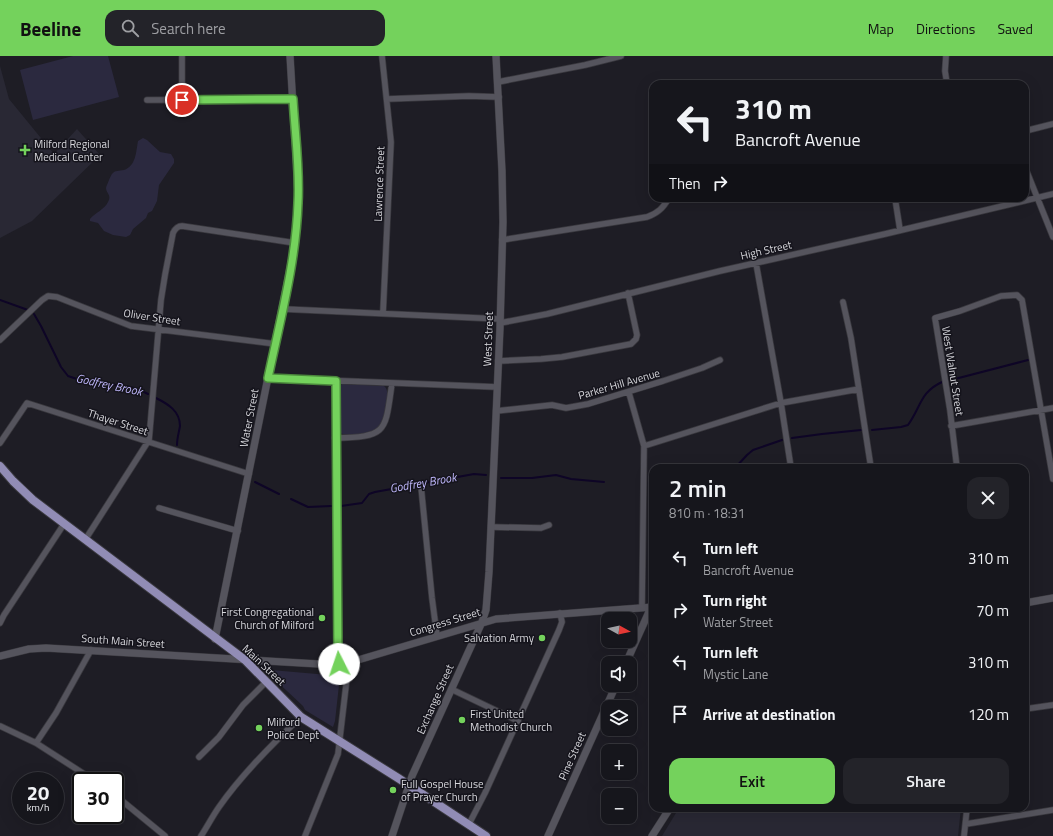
<!DOCTYPE html>
<html lang="en">
<head>
<meta charset="utf-8">
<style>
	:root { --surface:#16161c; --page:#232329; --text:#f1f3f6; --muted:#9e9fa3; --line:#35353b; --accent:#74d25c }
	body { margin:0; font-family:"Titillium Web",sans-serif; background:var(--page); color:var(--text); height:100vh; display:flex; flex-direction:column; font-size:15px; white-space:nowrap }
	* { box-sizing:border-box; margin:0 }
	p { font-size:13px; color:var(--muted) }
	.icon { flex:none; width:22px; height:22px; fill:none; stroke:currentColor; stroke-width:2; stroke-linecap:round; stroke-linejoin:round }
	.map { position:relative; flex:1; overflow:hidden }
	.side { position:absolute; left:649px; top:408px; width:380px; height:348px; display:flex; flex-direction:column; background:var(--surface); border-radius:12px; box-shadow:0 4px 16px #0002,0 0 0 1px var(--line) }
	.side>* { flex:none }
	.top-card { position:absolute; left:649px; top:24px; width:380px; height:122px; border-radius:12px; box-shadow:0 4px 16px #0002,0 0 0 1px var(--line); background:#16161c; color:var(--text); overflow:hidden }
	.needle { width:26px; rotate:98deg }
	.buttons { position:absolute; left:601px; top:556px; display:grid; gap:8px }
	.buttons a { display:grid; place-items:center; width:36px; height:36px; border-radius:8px; background:var(--surface); box-shadow:0 4px 16px #0002,0 0 0 1px var(--line); font-size:20px }
	.speed { position:absolute; left:12px; top:716px; display:flex; gap:8px; font-size:20px; font-weight:700; text-align:center }
	.speed>* { display:grid; place-content:center; width:52px; height:52px; border-radius:50%; background:var(--surface); box-shadow:0 4px 16px #0002,0 0 0 1px var(--line); line-height:1 }
	.speed small { font-size:10px; font-weight:400 }
	.speed .limit { border:2px solid #111; border-radius:6px; background:#fff; color:#111 }
	.pin { position:absolute; display:grid; place-items:center; width:34px; height:34px; color:#fff; margin:-17px; border:2px solid #fff; border-radius:50%; box-shadow:0 1px 4px #0007 }
	.me { position:absolute; width:44px; margin:-22px; rotate:356deg; stroke-linejoin:round; filter:drop-shadow(0 0 3px #0008) }
	.turn { display:flex; align-items:center; gap:14px; height:84px; padding:0 20px; font-size:18px }
	.turn .icon { width:52px; height:52px; stroke-width:2.5 }
	.turn b { display:block; font-size:28px; line-height:34px }
	.then { display:flex; align-items:center; height:38px; padding:0 20px; background:#0003; gap:8px; font-size:15px }
	.round { display:grid; place-items:center; flex:none; width:42px; height:42px; border-radius:12px; background:var(--page) }
	.summary { display:flex; align-items:center; justify-content:space-between; height:68px; padding:0 20px }
	h1 { font-size:24px; font-weight:600; line-height:30px }
	.button { display:flex; gap:8px; margin-top:auto; padding:8px 20px }
	.button a { flex:1; height:46px; border-radius:12px; background:var(--accent); color:#111; font-size:16px; font-weight:600; line-height:46px; text-align:center }
	.button a+a { background:var(--page); color:var(--text) }
	ul { padding:0; list-style:none }
	li { display:flex; align-items:center; gap:12px; height:52px; padding:0 20px }
	li div { flex:1 }
	li b { display:block; font-size:15px }
	li em { font-style:normal }
	header { display:flex; align-items:center; gap:24px; box-sizing:border-box; height:56px; padding:0 20px; background:var(--accent); color:#111 }
	header strong { font-size:19px }
	nav { display:flex; gap:22px; margin-inline-start:auto; font-size:14px }
	.search { width:280px; height:36px; background:var(--page); display:flex; align-items:center; gap:10px; box-sizing:border-box; padding:0 14px; border-radius:12px; color:var(--muted); font-size:15px }
	.map>svg:first-child { display:block }
</style>
</head>
<body>
<header>
<strong>Beeline</strong>
<div class="search"><svg class="icon" aria-label="search" viewBox="0 0 24 24"><circle cx="10" cy="10" r="6"/><path d="M15 15l6 6"/></svg>Search here</div>
<nav><a>Map</a><a>Directions</a><a>Saved</a></nav>
</header>
<div class="map">
<svg width="1053" height="780" viewBox="0 0 1053 780">
	<rect width="100%" height="100%" fill="#1e1d25"/>
	<path fill="#292834" d="M 0,10 L 9,43 L 54,98 L 77,73 L 100,99 L 32,165 L 0,182 Z
		M 679,752 L 961,752 L 958,780 L 662,780 Z"/>
	<path fill="#2b293f" d="M 73,0 L 108,0 L 119,41 L 33,64 L 20,14 Z
		M 143,82 L 147,84 L 160,96 L 171,98 L 174,103 L 174,107 L 159,129 L 157,145 L 152,155 L 148,157 L 146,162 L 133,173 L 130,179 L 126,181 L 113,179 L 104,175 L 98,167 L 90,165 L 90,163 C 95,157 105,153 108,146 C 112,139 106,137 106,132 C 106,131 111,119 112,118 C 115,114 119,115 124,114 C 136,110 136,96 138,85 Z
		M 342,328 L 384,330 C 392,335 385,364 379,371 C 370,379 350,381 339,377 L 339,333 L 340,330 Z
		M 271,614 L 340,620 L 335,665 L 333,671 L 305,654 L 303,650 L 271,620 L 270,618 Z"/>
	<g fill="none" stroke-linecap="round" stroke-linejoin="round">
		<path stroke="#0e0526" stroke-width="2" d="M 0,244 L 28,254
			M 34,258 L 41,270 L 61,311 L 68,320 L 83,325 L 125,330 L 138,333 L 148,338
			M 951,324 L 1028,304
			M 156,342 C 168,348 180,355 180,370 C 179,376 177,382 177,389
			M 872,374 L 901,371 L 908,369 C 921,351 920,336 942,326
			M 792,382 L 822,378 L 861,374
			M 735,412 L 747,399 L 753,394 L 782,384
			M 501,422 L 532,422 L 556,419 L 571,423 L 604,426
			M 255,426 L 279,438
			M 291,443 L 308,451 L 331,450
			M 341,450 L 362,447 L 369,438 L 375,436 L 474,418 L 486,419"/>
		<g stroke="#3a393f" stroke-width="7">
			<path id="minor" d="M 382,0 L 391,86 L 383,257
				M 946,0 L 945,15 L 947,28
				M 498,26 L 585,9 L 621,0
				M 387,43 L 469,40 L 499,41
				M 147,44 L 293,43
				M 182,44 L 182,0
				M 1025,75 L 1053,68
				M 1025,111 L 1053,181
				M 895,142 L 900,174
				M 502,184 L 647,161 C 658,157 663,152 669,142
				M 756,207 L 781,347 L 791,412
				M 843,246 L 851,282 L 871,412
				M 283,253 L 500,263
				M 500,267 L 547,258 L 720,215 L 885,178 L 1053,138
				M 0,284 L 42,244 L 48,240 L 57,241 L 131,270 L 276,288
				M 498,305 L 541,303 L 562,301 L 631,288 L 636,283 L 637,279 L 628,237
				M 269,322 L 497,331
				M 336,325 L 337,530 L 339,608
				M 629,337 L 644,390 L 642,551
				M 496,355 L 552,349 L 566,352 L 588,348 L 663,325 L 702,312 L 720,304
				M 951,370 L 1053,352
				M 335,382 C 388,381 385,376 392,327
				M 0,387 L 27,347 L 249,418
				M 644,390 L 781,347 L 859,333
				M 957,412 L 950,354 L 935,262 L 960,255 L 1001,240 L 1017,239 L 1022,244 L 1053,423
				M 421,430 L 432,542 L 437,580
				M 159,452 L 238,475
				M 491,471 L 541,472 L 549,469
				M 85,484 L 149,384 L 161,244 L 165,219 L 173,177 C 175,173 178,170 182,170 L 295,187
				M 0,567 L 4,559 L 64,468
				M 451,633 L 518,665
				M 1025,653 L 1053,649
				M 0,670 L 36,687 L 95,725
				M 36,687 L 56,657 L 91,594
				M 199,701 L 219,681 L 243,649 L 266,626
				M 115,739 L 165,780
				M 469,768 L 485,737 L 559,574 L 562,566 L 560,557
				M 966,768 L 1053,754
				M 201,780 C 207,771 212,761 219,751 C 242,718 271,689 301,661
				M 305,780 L 338,698 L 347,621 L 345,608
				M 964,780 L 967,752"/>
		</g>
		<g stroke="#3a393f" stroke-width="8">
			<path id="tertiary" d="M 482,566 L 486,554 L 489,516 L 500,272 L 503,166 L 502,115 L 496,0
				M 215,583 L 293,198 L 298,152 L 298,134 L 290,0
				M 626,607 L 648,558 L 650,551
				M 548,780 L 616,629
				M 652,780 L 670,752"/>
		</g>
		<g stroke="#3a393f" stroke-width="8">
			<path id="secondary" d="M 1025,547 L 1053,542
				M 0,600 L 29,593 L 46,592 L 336,609 L 358,604 L 496,563 L 653,551
				M 392,780 L 412,720 L 482,566"/>
		</g>
		<g stroke="#3a393f" stroke-width="10">
			<path id="primary" d="M 0,410 L 13,425 L 33,444 L 245,604 L 301,661 L 398,722 L 486,780"/>
		</g>
		<use href="#minor" stroke="#55545d" stroke-width="5.5"/>
		<use href="#tertiary" stroke="#55545d" stroke-width="7"/>
		<use href="#secondary" stroke="#55545d" stroke-width="7"/>
		<use href="#primary" stroke="#918cb5" stroke-width="8"/>
	</g>
	<g fill="none" stroke-linecap="round" stroke-linejoin="round">
		<g stroke="#4b883c" stroke-width="10">
			<path id="route" d="M 182,44 L 293,43 C 295,78 300,113 298,147 C 296,206 280,265 268,322 L 336,325 L 338,599 L 339,608"/>
		</g>
		<use href="#route" stroke="#74d25c" stroke-width="7"/>
	</g>
	<g fill="#74d25c" stroke="#15141c" stroke-width="1.5">
		<path d="M23 88h4v4h4v4h-4v4h-4v-4h-4v-4h4z"/>
		<circle cx="322" cy="562" r="4"/>
		<circle cx="542" cy="582" r="4"/>
		<circle cx="462" cy="664" r="4"/>
		<circle cx="259" cy="672" r="4"/>
		<circle cx="393" cy="734" r="4"/>
	</g>
	<g text-anchor="middle" stroke-width="3" stroke-linejoin="round" paint-order="stroke">
		<g font-size="11" fill="#d7d7dc" stroke="#15141c" text-anchor="start">
			<text x="34" y="92">Milford Regional<tspan x="34" dy="13">Medical Center</tspan></text>
			<text x="314" y="560" text-anchor="end">First Congregational<tspan x="314" dy="13">Church of Milford</tspan></text>
			<text x="534" y="586" text-anchor="end">Salvation Army</text>
			<text x="470" y="662">First United<tspan x="470" dy="13">Methodist Church</tspan></text>
			<text x="267" y="670">Milford<tspan x="267" dy="13">Police Dept</tspan></text>
			<text x="401" y="732">Full Gospel House<tspan x="401" dy="13">of Prayer Church</tspan></text>
		</g>
		<g font-size="11" fill="#d7d7dc" stroke="#15141c">
			<text transform="translate(379 128) rotate(-88)" y="4">Lawrence Street</text>
			<text transform="translate(766 194) rotate(-13)" y="4">High Street</text>
			<text transform="translate(152 261) rotate(9)" y="4">Oliver Street</text>
			<text transform="translate(488 283) rotate(-88)" y="4">West Street</text>
			<text transform="translate(953 315) rotate(81)" y="4">West Walnut Street</text>
			<text transform="translate(619 328) rotate(-16)" y="4">Parker Hill Avenue</text>
			<text transform="translate(249 362) rotate(-79)" y="4">Water Street</text>
			<text transform="translate(118 366) rotate(18)" y="4">Thayer Street</text>
			<text transform="translate(445 566) rotate(-17)" y="4">Congress Street</text>
			<text transform="translate(123 585) rotate(4)" y="4">South Main Street</text>
			<text transform="translate(264 609) rotate(43)" y="4">Main Street</text>
			<text transform="translate(435 643) rotate(-66)" y="4">Exchange Street</text>
			<text transform="translate(572 700) rotate(-66)" y="4">Pine Street</text>
		</g>
		<g font-size="12" font-style="italic" fill="#bfb7fb" stroke="#15141c">
			<text transform="translate(109 329) rotate(12)" y="4">Godfrey Brook</text>
			<text transform="translate(423 427) rotate(-10)" y="4">Godfrey Brook</text>
		</g>
	</g>
</svg>
<div class="buttons">
<a><svg class="needle" viewBox="-14 -14 28 28"><path d="M0-13l5 13h-10z" fill="#e53935"/><path d="M0 13l5-13h-10z" fill="#9e9fa3"/></svg></a>
<a><svg class="icon" aria-label="sound" viewBox="0 0 24 24"><path d="M4 9h4l5-4v14l-5-4H4zM17 9q2 3 0 6"/></svg></a>
<a><svg class="icon" aria-label="layers" viewBox="0 0 24 24"><path d="M12 4l9 5-9 5-9-5zM3 14l9 5 9-5"/></svg></a>
<a>+</a>
<a>−</a>
</div>
<div class="speed"><div>20<small>km/h</small></div><div class="limit">30</div></div>
<div class="pin" style="left:182px;top:44px;background:#d93025"><svg class="icon" aria-label="arrive" viewBox="0 0 24 24"><path d="M6 21V4h12l-3 4 3 4H6"/></svg></div>
<svg class="me" style="left:339px;top:608px" viewBox="-20 -20 40 40"><circle r="19" fill="#fff"/><path d="M0-13L10 11 0 6-10 11z" fill="#74d25c"/></svg>
<div class="top-card">
<div class="turn"><svg class="icon" aria-label="left" viewBox="0 0 24 24"><path d="M17 20v-9H6M10 6l-5 5 5 5"/></svg><div><b>310 m</b>Bancroft Avenue</div></div>
<div class="then">Then<svg class="icon" aria-label="right" viewBox="0 0 24 24"><path d="M7 20v-9h11M14 6l5 5-5 5"/></svg></div>
</div>
<section class="side">
<div class="summary"><div><h1>2 min</h1><p>810 m · 18:31</p></div><a class="round"><svg class="icon" aria-label="close" viewBox="0 0 24 24"><path d="M6 6l12 12M18 6L6 18"/></svg></a></div>
<ul>
<li><svg class="icon" aria-label="left" viewBox="0 0 24 24"><path d="M17 20v-9H6M10 6l-5 5 5 5"/></svg><div><b>Turn left</b><p>Bancroft Avenue</p></div><em>310 m</em></li>
<li><svg class="icon" aria-label="right" viewBox="0 0 24 24"><path d="M7 20v-9h11M14 6l5 5-5 5"/></svg><div><b>Turn right</b><p>Water Street</p></div><em>70 m</em></li>
<li><svg class="icon" aria-label="left" viewBox="0 0 24 24"><path d="M17 20v-9H6M10 6l-5 5 5 5"/></svg><div><b>Turn left</b><p>Mystic Lane</p></div><em>310 m</em></li>
<li><svg class="icon" aria-label="arrive" viewBox="0 0 24 24"><path d="M6 21V4h12l-3 4 3 4H6"/></svg><div><b>Arrive at destination</b></div><em>120 m</em></li>
</ul>
<div class="button"><a>Exit</a><a>Share</a></div>
</section>
</div>
</body>
</html>
